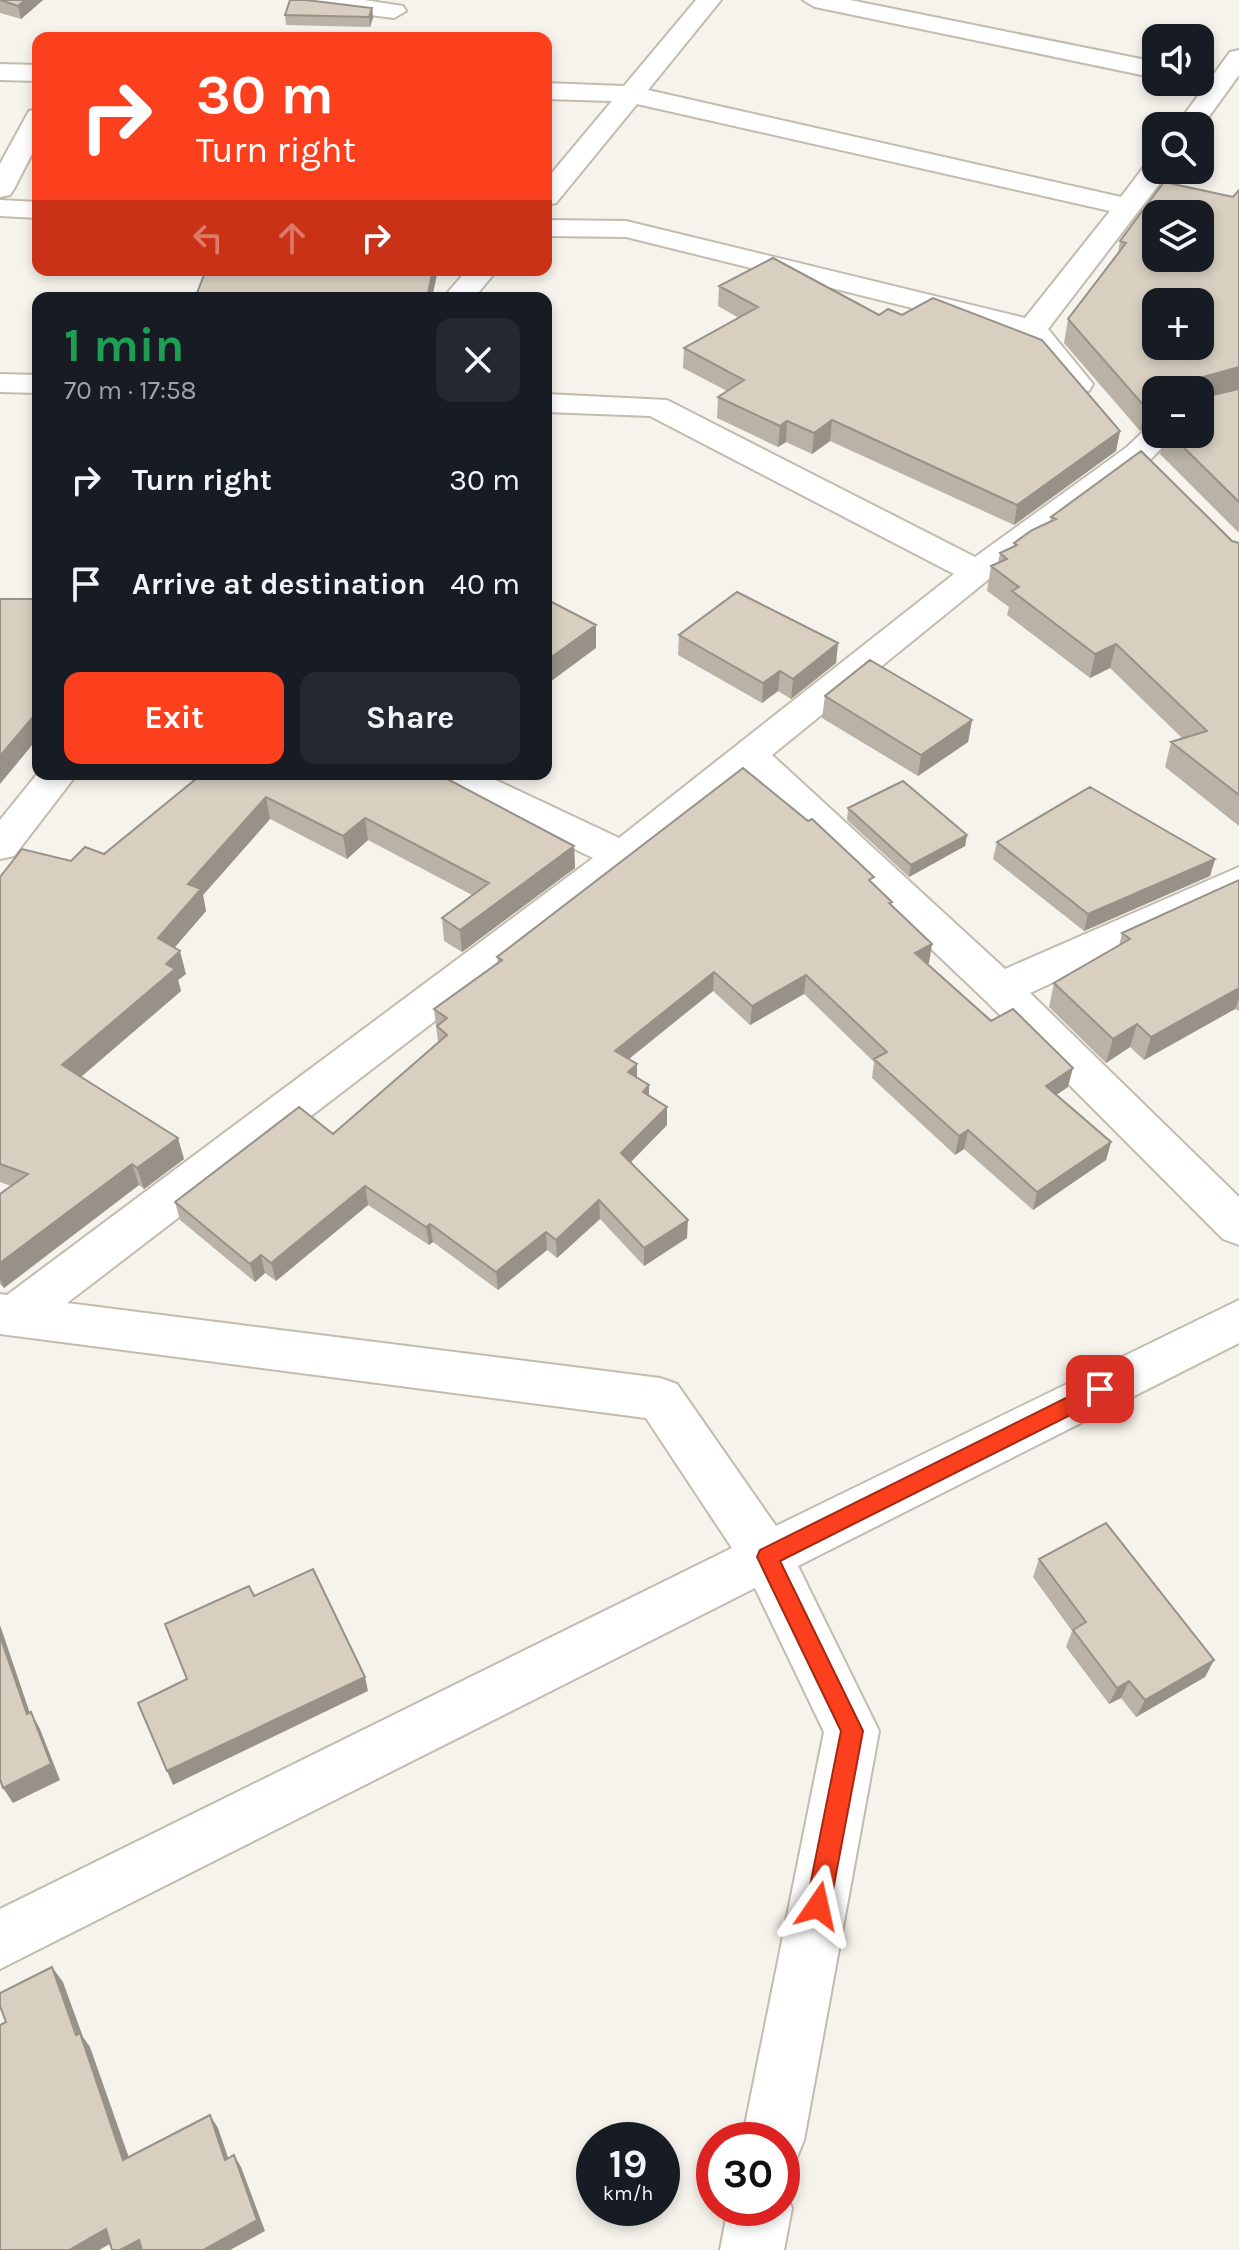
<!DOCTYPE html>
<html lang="en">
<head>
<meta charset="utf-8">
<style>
	:root { --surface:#171b24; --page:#242831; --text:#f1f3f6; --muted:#9ea1a6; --accent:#fc3f1d }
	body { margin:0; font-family:Karla,sans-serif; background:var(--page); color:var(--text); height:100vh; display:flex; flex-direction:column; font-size:30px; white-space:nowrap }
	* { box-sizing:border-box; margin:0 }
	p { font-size:26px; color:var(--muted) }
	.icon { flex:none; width:44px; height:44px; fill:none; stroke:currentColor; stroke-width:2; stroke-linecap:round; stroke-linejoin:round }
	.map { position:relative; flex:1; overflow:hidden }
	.panel { position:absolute; left:32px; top:292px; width:520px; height:488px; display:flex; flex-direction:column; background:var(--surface); border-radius:16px; box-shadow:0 4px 12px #0003 }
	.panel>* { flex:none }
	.hud { position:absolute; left:32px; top:32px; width:520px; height:244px; border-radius:16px; box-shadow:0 4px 12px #0003; background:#fc3f1d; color:#fff; overflow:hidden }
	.controls { position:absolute; left:1142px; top:24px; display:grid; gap:16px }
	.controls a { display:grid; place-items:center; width:72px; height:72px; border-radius:16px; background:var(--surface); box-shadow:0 4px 12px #0003; font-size:40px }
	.speed { position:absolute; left:576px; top:2122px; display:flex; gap:16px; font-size:40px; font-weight:700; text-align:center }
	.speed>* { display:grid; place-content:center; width:104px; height:104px; border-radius:50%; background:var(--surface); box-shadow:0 4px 12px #0003; line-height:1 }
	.speed small { font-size:20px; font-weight:400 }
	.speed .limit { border:12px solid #d22; background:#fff; color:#111 }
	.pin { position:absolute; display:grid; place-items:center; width:68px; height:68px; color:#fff; margin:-34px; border-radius:16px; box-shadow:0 4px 12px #0006 }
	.me { position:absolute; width:88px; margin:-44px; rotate:11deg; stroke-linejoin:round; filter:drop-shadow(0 0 6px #0008) }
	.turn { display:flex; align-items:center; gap:28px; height:168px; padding:0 32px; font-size:36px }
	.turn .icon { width:104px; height:104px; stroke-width:2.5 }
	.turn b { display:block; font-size:56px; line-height:68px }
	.lanes { display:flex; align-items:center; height:76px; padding:0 32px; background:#0003; justify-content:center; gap:40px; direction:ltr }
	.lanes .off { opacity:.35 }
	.round { display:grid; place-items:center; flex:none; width:84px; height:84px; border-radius:16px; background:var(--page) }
	.summary { display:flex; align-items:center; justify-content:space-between; height:136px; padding:0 32px }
	h1 { font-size:48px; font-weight:700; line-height:60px; color:#1e9e55 }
	.action { display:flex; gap:16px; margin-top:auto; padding:16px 32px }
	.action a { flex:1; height:92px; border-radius:16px; background:var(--accent); color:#fff; font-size:32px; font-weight:700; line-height:92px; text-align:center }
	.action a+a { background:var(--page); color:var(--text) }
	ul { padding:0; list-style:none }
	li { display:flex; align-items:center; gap:24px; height:104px; padding:0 32px }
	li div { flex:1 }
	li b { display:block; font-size:30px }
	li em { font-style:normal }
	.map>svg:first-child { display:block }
</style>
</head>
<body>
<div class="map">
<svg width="1239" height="2250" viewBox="0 0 1239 2250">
	<rect width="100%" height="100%" fill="#f6f3ec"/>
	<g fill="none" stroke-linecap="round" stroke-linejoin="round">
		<g stroke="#c2bbae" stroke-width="4">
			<path id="minor" d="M 295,0 L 364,0 L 403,6 L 406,11 L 394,18 L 307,7 Z
				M 696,0 L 721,0 L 648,90 L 1121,197 L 1146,164 L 1156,162 L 1156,170 L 1170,170 L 1048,329 L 1093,384 L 1089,391 L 1067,391 L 1021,335 L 626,237 L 546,236 L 546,220 L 626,221 L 1025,318 L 1110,211 L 637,104 L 556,203 L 546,205 L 546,180 L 612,101 L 546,99 L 546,83 L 624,86 Z
				M 803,0 L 850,0 L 1156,62 L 1156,78 L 815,7 Z
				M 1239,50 L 1239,75 L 1200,129 L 1200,126 L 1176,126 L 1230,52 Z
				M 0,64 L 38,65 L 38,81 L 0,80 Z
				M 38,109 L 38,142 L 14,189 L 10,195 L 0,197 L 0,164 L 29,111 Z
				M 0,200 L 38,202 L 38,218 L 0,216 Z
				M 467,270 L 497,270 L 474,298 L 443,298 Z
				M 0,374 L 38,375 L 38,393 L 0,392 Z
				M 546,394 L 667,400 L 975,557 L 1127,447 L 1148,427 L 1156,425 L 1156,434 L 1175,434 L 1149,461 L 989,579 L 772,755 L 1005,969 L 1239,867 L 1239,897 L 1030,993 L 1239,1197 L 1239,1245 L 1223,1239 L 985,1000 L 748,775 L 637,866 L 67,1303 L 660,1378 L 677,1384 L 776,1526 L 1239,1300 L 1239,1343 L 798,1566 L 879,1731 L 804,2140 L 795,2162 L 782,2167 L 782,2140 L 742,2140 L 824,1732 L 755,1588 L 0,1969 L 0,1909 L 732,1548 L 646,1418 L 0,1334 L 0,1294 L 7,1295 L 593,858 L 438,783 L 432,774 L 483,774 L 619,838 L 954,574 L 650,416 L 546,412 Z
				M 38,773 L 77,774 L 14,856 L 0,859 L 0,820 Z
				M 782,2185 L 792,2208 L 784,2250 L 720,2250 L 728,2208 L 782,2208 Z"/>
		</g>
		<use href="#minor" fill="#fff" fill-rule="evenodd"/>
	</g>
	<path fill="#bab2a6" d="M 0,0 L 43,0 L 21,19 L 0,13 Z
		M 372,8 L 373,18 L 370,27 L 286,25 L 285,15 Z
		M 1239,190 L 1239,533 L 1160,454 L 1165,434 L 1200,434 L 1200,390 L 1156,390 L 1140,431 L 1064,343 L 1068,319 L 1118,253 L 1120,241 L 1233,197 Z
		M 719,286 L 879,315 L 1120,431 L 1116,451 L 1014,525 L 830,441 L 812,454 L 786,442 L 778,447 L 717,418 L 718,397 L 727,391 L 683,368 L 684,348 L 739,318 L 718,306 Z
		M 1051,517 L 1232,541 L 1239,543 L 1239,826 L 1165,767 L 1171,742 L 1183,739 L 1110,668 L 1090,678 L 1007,615 L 1009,607 L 987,591 L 991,566 L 998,563 L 1000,553 L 1014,546 L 1014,543 L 1050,522 Z
		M 679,635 L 838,643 L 836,663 L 791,699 L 778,691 L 762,703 L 678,655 Z
		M 825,696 L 972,720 L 968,742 L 918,776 L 822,718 Z
		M 202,774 L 574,846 L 575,868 L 462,952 L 444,941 L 442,918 L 472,895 L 368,840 L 347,859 L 270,819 L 203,895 L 206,911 L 174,948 L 186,974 L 178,980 L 181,991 L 81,1077 L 184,1159 L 144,1189 L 139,1185 L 4,1288 L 0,1284 L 0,1194 L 11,1186 L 0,1182 L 0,877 L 104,854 Z
		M 848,808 L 967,835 L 965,846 L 909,877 L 847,820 Z
		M 997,842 L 1215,859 L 1210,876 L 1084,931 L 993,859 Z
		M 1239,880 L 1239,1011 L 1235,1009 L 1144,1060 L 1130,1047 L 1106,1063 L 1049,1007 L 1054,983 L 1119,946 L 1122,933 Z
		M 873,884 L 892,902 L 891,906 L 932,944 L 928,964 L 1068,1087 L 1056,1095 L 1111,1142 L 1106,1160 L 1033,1210 L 964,1149 L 955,1155 L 872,1078 L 874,1062 L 804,994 L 750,1025 L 713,991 L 629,1059 L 637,1064 L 637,1077 L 667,1125 L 631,1162 L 687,1238 L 644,1266 L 600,1219 L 557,1258 L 547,1250 L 498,1290 L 433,1242 L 429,1245 L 368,1205 L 276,1281 L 265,1273 L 255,1282 L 180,1220 L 175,1202 L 333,1134 L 438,1042 L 434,1009 L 498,963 L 497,957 Z
		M 1039,1559 L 1214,1660 L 1205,1677 L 1136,1717 L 1121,1698 L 1109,1704 L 1066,1647 L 1072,1631 L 1033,1577 Z"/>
	<path fill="#979187" d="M 25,0 L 43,0 L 21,19 L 18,6 Z
		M 372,8 L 373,18 L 370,27 L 369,17 Z
		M 433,270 L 438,270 L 432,298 L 427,298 Z
		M 1239,367 L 1239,389 L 1200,400 L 1203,377 Z
		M 1156,401 L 1156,422 L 1140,431 L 1145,407 Z
		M 832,420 L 830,441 L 812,454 L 814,433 Z
		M 787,421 L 786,442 L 778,447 L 780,426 Z
		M 1120,431 L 1116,451 L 1014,525 L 1017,505 Z
		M 596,625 L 596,648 L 546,685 L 546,661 Z
		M 838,643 L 836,663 L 791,699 L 793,679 Z
		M 1116,644 L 1110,668 L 1090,678 L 1095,654 Z
		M 780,671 L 778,691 L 762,703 L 763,683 Z
		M 38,711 L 38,738 L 0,784 L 0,756 Z
		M 972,720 L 968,742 L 918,776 L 921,755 Z
		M 266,797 L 270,819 L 203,895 L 206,911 L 164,960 L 158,938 L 188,884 Z
		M 365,818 L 368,840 L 347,859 L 343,836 Z
		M 967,835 L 965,846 L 909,877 L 911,865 Z
		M 574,846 L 575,868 L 462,952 L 460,930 Z
		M 1215,859 L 1210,876 L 1084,931 L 1088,914 Z
		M 932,944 L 929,963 L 912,972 L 915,953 Z
		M 180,951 L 186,974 L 178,980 L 181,991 L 69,1087 L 62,1065 Z
		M 714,972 L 713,991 L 615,1070 L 615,1051 Z
		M 806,975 L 804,994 L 750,1025 L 752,1006 Z
		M 1239,988 L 1239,999 L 1235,1009 L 1144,1060 L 1151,1037 Z
		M 1137,1024 L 1130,1047 L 1106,1063 L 1113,1039 Z
		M 637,1064 L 637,1083 L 628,1072 Z
		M 1073,1068 L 1068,1087 L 1041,1105 L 1046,1086 Z
		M 649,1085 L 649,1104 L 643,1092 Z
		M 667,1107 L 667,1125 L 621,1172 L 621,1153 Z
		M 968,1130 L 964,1149 L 955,1155 L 959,1136 Z
		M 178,1138 L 184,1159 L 144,1189 L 137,1168 Z
		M 1111,1142 L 1106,1160 L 1033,1210 L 1037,1192 Z
		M 132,1164 L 139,1185 L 4,1288 L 0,1279 L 0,1263 Z
		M 365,1186 L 368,1205 L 276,1281 L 271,1263 Z
		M 599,1200 L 600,1219 L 557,1258 L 556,1240 Z
		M 688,1220 L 687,1238 L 644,1266 L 644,1248 Z
		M 430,1224 L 433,1242 L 429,1245 L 426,1227 Z
		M 546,1232 L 547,1250 L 498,1290 L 496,1272 Z
		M 261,1255 L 265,1273 L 255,1282 L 250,1264 Z
		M 0,1625 L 36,1731 L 27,1714 L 0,1636 Z
		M 1214,1660 L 1205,1677 L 1136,1717 L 1145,1700 Z
		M 365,1677 L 368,1691 L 173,1785 L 167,1771 Z
		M 1129,1681 L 1121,1698 L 1109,1704 L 1117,1688 Z
		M 31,1712 L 40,1729 L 60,1780 L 13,1803 L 3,1788 Z
		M 52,1967 L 63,1982 L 83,2037 L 90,2047 L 134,2172 L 123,2160 Z
		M 210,2115 L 218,2128 L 233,2172 L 225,2160 Z
		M 234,2155 L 241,2167 L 265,2231 L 230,2250 L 203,2250 Z
		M 106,2229 L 117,2240 L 99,2250 L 69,2250 Z
		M 139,2240 L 148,2250 L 120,2250 Z"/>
	<path fill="#d8cfc1" stroke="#979187" stroke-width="2" fill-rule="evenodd" d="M 0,0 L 25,0 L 18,6 Z
		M 290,0 L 306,0 L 372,8 L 369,17 L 285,15 Z
		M 1164,182 L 1233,197 L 1239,190 L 1239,367 L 1203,377 L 1204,397 L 1239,389 L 1239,502 L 1170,434 L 1200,434 L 1200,390 L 1156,390 L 1156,401 L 1145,407 L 1068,319 L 1126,243 L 1120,241 ZM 1156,214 L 1200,214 L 1200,258 L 1156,258 ZM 1156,302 L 1200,302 L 1200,346 L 1156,346 Z
		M 773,258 L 879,315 L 888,309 L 902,315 L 933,298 L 1042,340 L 1120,431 L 1017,505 L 832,420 L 814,433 L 787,421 L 780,426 L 718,397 L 744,380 L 684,348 L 758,307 L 719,286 Z
		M 206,270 L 433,270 L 427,298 L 195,298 Z
		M 1141,451 L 1232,541 L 1239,543 L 1239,795 L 1171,742 L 1207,731 L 1116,644 L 1095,654 L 1012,591 L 1019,587 L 991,566 L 1007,559 L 1000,553 L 1017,545 L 1014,543 L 1032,530 L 1056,519 L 1051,517 Z
		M 737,592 L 838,643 L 793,679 L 780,671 L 763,683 L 679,635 Z
		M 0,599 L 38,599 L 38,711 L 0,756 Z
		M 546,599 L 596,625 L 546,661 Z
		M 870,660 L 972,720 L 921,755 L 825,696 Z
		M 743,768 L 808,821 L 812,819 L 874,877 L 869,880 L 892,902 L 889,903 L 932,944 L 915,953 L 991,1021 L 1013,1009 L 1073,1068 L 1046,1086 L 1111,1142 L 1037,1192 L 968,1130 L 959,1136 L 874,1059 L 887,1052 L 806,975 L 752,1006 L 714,972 L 615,1051 L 637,1064 L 628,1072 L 649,1085 L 643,1092 L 667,1107 L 621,1153 L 688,1220 L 644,1248 L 599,1200 L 556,1240 L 546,1232 L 496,1272 L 430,1224 L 426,1227 L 365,1186 L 271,1263 L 261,1255 L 250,1264 L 175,1202 L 299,1107 L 333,1134 L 447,1035 L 437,1026 L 447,1018 L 434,1009 L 502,960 L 497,957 Z
		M 202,774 L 438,774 L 574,846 L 460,930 L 442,918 L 489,883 L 365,818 L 343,836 L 266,797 L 188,884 L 201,889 L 158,938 L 180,951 L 166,964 L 175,969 L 62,1065 L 178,1138 L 137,1168 L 132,1164 L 0,1263 L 0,1194 L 28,1174 L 0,1164 L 0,877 L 22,849 L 71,861 L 85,847 L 104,854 Z
		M 903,781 L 967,835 L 911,865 L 848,808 Z
		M 1090,787 L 1215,859 L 1088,914 L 997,842 Z
		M 1239,880 L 1239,988 L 1151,1037 L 1137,1024 L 1113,1039 L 1054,983 L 1130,939 L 1122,933 Z
		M 1106,1523 L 1214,1660 L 1145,1700 L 1129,1681 L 1117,1688 L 1073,1630 L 1086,1622 L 1039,1559 Z
		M 313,1569 L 365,1677 L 167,1771 L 138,1703 L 187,1679 L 165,1624 L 249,1586 L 254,1596 Z
		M 0,1636 L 27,1714 L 31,1712 L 51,1764 L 3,1788 L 0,1779 Z
		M 52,1967 L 76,2035 L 80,2033 L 123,2160 L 210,2115 L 225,2160 L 234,2155 L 257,2220 L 203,2250 L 142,2250 L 139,2240 L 120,2250 L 112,2250 L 106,2229 L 69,2250 L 0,2250 L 0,2025 L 6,2022 L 0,2006 L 0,1993 Z"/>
	<path fill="#fc3f1d" stroke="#a42913" stroke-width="2" d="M 1100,1381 L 1110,1389 L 1108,1396 L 780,1561 L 863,1731 L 830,1906 L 827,1915 L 818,1918 L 810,1915 L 806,1906 L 841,1731 L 757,1557 L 760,1550 Z"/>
</svg>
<div class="controls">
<a><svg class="icon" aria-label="sound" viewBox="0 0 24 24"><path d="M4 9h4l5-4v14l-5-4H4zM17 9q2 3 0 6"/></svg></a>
<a><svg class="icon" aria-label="search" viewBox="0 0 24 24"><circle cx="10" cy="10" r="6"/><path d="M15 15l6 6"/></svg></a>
<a><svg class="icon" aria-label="layers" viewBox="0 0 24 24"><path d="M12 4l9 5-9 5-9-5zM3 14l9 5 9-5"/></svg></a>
<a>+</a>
<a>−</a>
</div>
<div class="speed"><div>19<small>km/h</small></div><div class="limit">30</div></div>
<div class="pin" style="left:1100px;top:1389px;background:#d93025"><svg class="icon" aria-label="arrive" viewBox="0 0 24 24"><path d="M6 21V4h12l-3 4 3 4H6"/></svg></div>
<svg class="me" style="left:818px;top:1906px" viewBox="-20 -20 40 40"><path d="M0-17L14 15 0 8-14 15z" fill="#fc3f1d" stroke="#fff" stroke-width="4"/></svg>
<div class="hud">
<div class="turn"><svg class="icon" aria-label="right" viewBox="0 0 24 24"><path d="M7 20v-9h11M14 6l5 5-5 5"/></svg><div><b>30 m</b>Turn right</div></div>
<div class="lanes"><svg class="icon off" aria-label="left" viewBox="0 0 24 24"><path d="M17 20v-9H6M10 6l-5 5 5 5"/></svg><svg class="icon off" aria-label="ahead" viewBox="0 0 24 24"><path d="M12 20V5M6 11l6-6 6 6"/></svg><svg class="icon" aria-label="right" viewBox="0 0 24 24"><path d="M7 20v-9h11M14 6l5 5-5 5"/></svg></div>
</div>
<section class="panel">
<div class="summary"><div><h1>1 min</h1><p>70 m · 17:58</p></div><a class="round"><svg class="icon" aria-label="close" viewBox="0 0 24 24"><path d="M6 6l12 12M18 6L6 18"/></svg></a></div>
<ul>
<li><svg class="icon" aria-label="right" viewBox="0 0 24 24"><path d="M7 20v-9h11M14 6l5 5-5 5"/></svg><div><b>Turn right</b></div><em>30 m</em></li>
<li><svg class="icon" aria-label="arrive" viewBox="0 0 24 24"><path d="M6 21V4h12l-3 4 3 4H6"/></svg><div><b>Arrive at destination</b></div><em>40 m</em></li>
</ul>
<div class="action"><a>Exit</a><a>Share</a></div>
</section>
</div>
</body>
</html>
